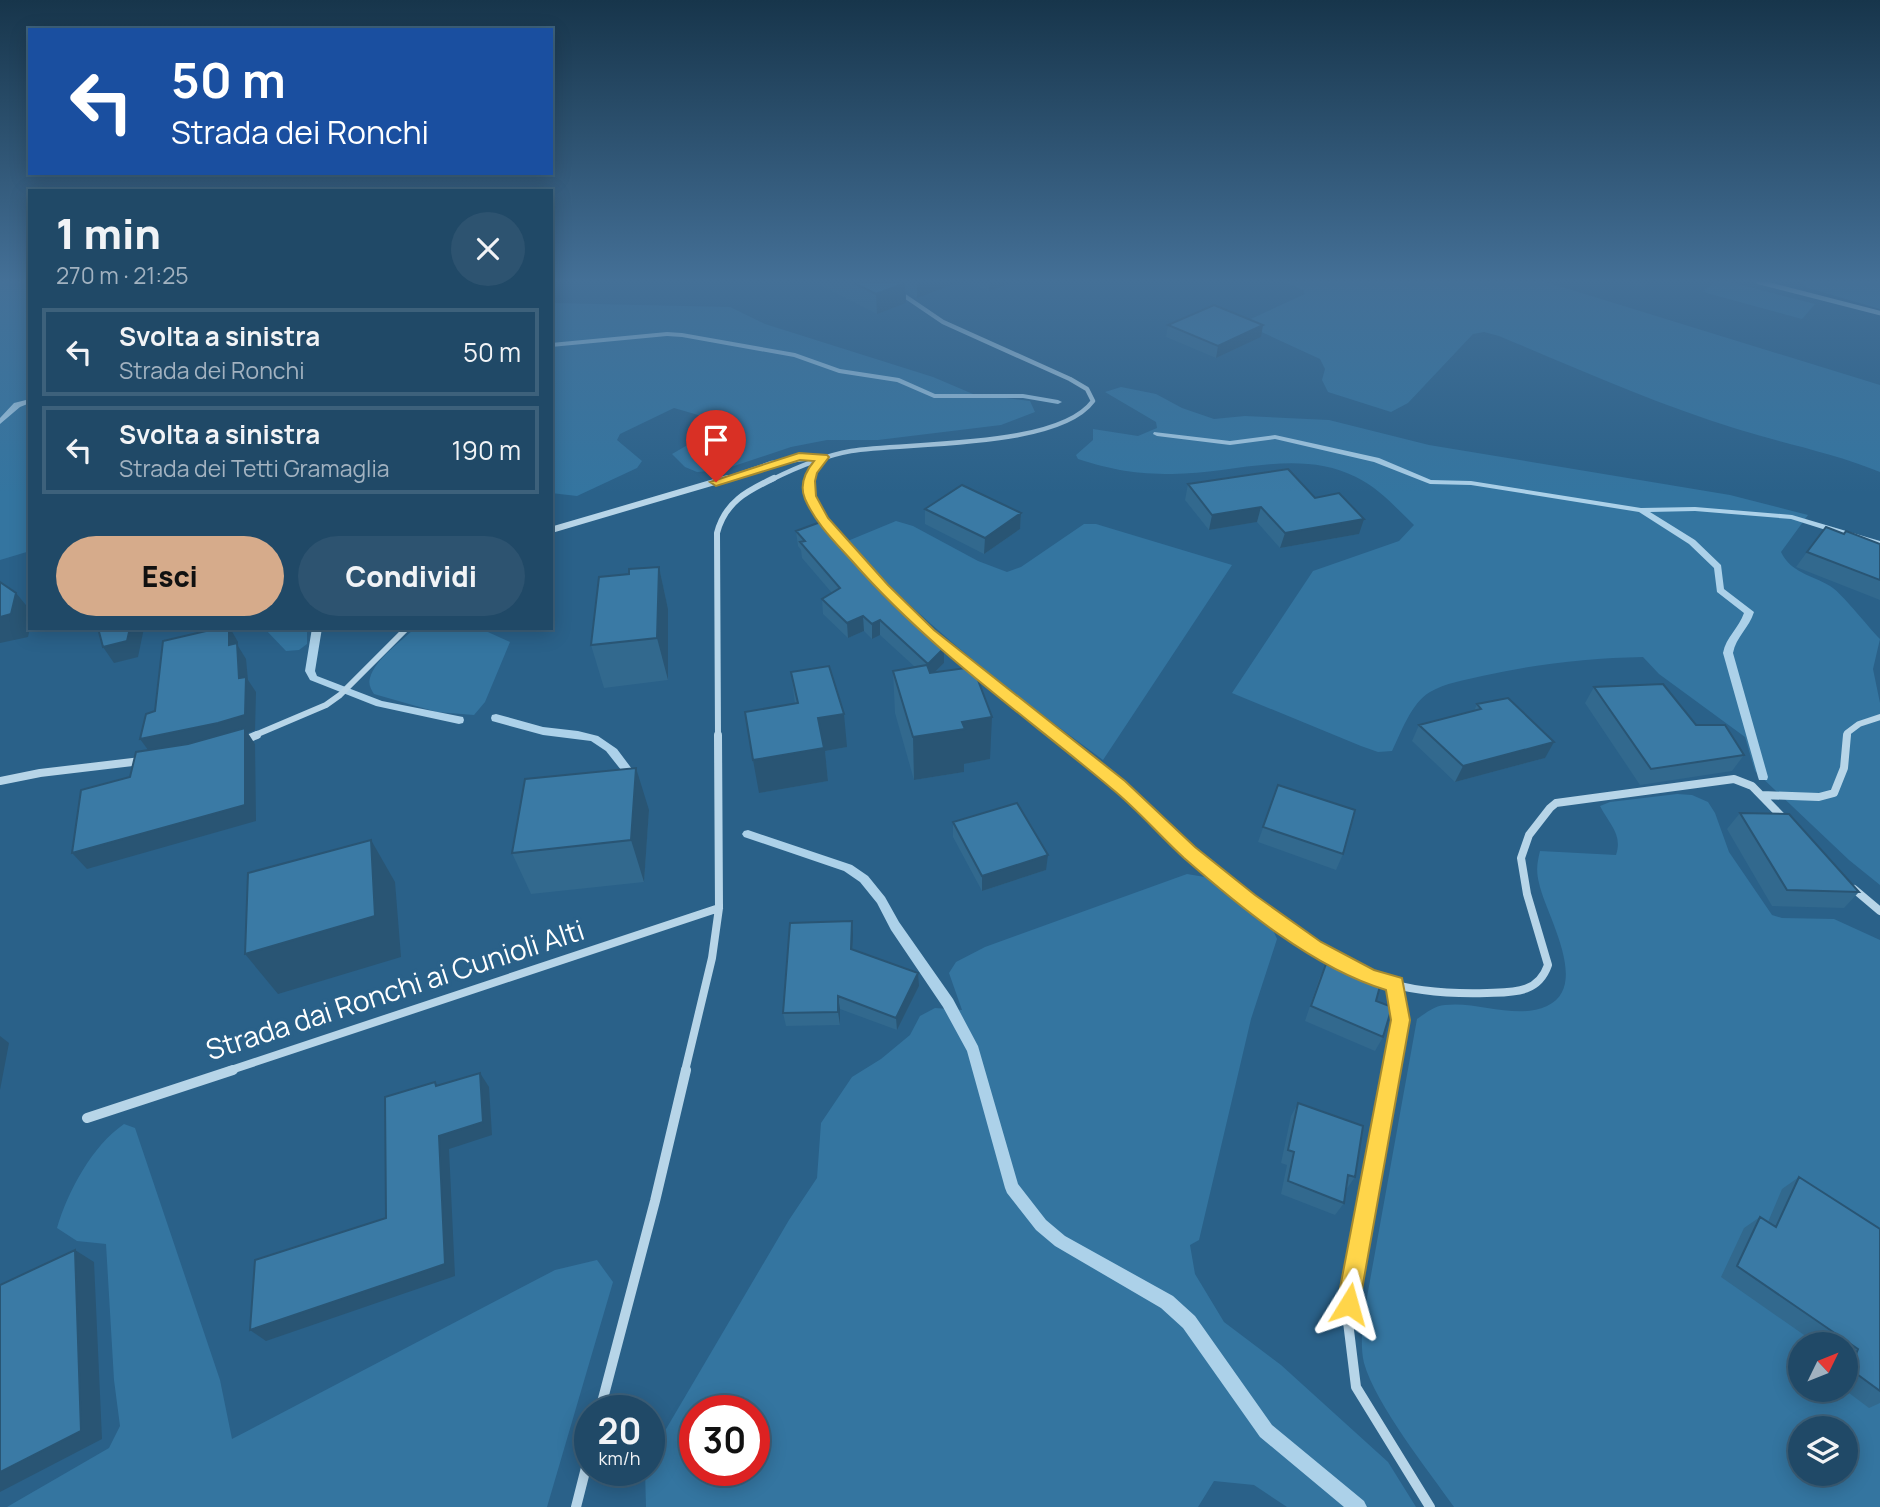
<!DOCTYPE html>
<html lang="it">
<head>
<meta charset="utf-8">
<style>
	:root { --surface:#204967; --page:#2d5370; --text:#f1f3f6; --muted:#a2b2c0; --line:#3d617b; --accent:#d6ab8b }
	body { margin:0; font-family:Manrope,sans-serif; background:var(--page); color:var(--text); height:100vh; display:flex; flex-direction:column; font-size:26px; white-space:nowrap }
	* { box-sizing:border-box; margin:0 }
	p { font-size:23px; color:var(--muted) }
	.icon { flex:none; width:38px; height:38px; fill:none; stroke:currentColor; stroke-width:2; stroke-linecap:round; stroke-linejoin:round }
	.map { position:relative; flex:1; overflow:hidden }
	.side { position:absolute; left:28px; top:189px; width:525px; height:441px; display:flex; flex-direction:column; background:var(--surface); border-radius:0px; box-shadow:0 4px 18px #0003,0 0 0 2px var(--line) }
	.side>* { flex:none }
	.banner { position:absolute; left:28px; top:28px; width:525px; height:147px; border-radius:0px; box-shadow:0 4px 18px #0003,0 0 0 2px var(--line); background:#1a4fa0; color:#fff; overflow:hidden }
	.needle { width:46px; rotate:47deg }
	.controls { position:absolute; left:1788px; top:1332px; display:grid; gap:14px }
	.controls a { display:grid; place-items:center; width:70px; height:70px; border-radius:50%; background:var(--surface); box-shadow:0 4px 18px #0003,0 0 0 2px var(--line); font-size:35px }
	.speed { position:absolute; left:574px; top:1395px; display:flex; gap:14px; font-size:35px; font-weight:700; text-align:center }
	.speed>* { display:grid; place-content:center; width:91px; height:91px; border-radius:50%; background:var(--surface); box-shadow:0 4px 18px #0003,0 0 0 2px var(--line); line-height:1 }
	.speed small { font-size:18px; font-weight:400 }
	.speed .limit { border:10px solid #d22; background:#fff; color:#111 }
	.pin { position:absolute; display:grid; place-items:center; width:60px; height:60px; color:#fff; margin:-72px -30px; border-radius:50% 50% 50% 0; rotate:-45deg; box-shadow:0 0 7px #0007 }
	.pin .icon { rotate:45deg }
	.me { position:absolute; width:77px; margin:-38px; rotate:8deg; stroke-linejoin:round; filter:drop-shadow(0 0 5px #0008) }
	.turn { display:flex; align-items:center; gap:24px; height:147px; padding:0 28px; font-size:32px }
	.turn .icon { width:91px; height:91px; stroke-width:2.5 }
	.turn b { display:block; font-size:49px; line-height:60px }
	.round { display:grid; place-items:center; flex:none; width:74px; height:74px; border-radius:37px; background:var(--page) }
	.overview { display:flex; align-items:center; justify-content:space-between; height:119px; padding:0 28px }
	h1 { font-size:42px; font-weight:800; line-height:52px }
	.cta { display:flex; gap:14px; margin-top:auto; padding:14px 28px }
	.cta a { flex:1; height:80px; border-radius:42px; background:var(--accent); color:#111; font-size:28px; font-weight:800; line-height:80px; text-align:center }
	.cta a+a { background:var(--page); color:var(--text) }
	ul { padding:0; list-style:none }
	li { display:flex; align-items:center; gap:21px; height:88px; margin:0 14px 10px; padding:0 14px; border:4px solid var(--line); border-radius:0px }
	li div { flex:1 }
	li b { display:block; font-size:26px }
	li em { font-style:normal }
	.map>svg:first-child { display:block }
</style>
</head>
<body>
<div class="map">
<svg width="1880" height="1507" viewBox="0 0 1880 1507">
	<rect width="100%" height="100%" fill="#2a6189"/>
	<path fill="#3475a0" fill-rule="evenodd" d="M 0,282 L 30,282 L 30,551 L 0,560 Z
		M 1284,282 L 1546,282 L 1880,385 L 1880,472 C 1834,453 1785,444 1737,429 C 1656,404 1578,369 1499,336 L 1484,332 L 1473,334 L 1408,403 L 1391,412 L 1328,392 L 1322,380 L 1325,369 L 1320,359 L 1242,323 L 1305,294 L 1303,290 Z
		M 1714,282 L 1730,282 L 1815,304 L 1802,319 L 1703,292 Z
		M 1801,282 L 1880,282 L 1880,309 L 1808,288 Z
		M 551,303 L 730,307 L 765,324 L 933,377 L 973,394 L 1030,401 L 1035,412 L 1001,425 L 878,440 L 827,440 L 791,447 L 722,470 L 697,472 L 685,467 L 672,454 L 710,432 L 714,426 L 698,415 L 674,408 L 620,434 L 617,440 L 642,461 L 637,468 L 577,496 L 551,493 Z
		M 1121,387 L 1156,394 L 1182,408 L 1214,419 L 1245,416 L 1329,420 L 1429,445 L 1730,495 L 1808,515 L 1781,552 C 1791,573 1812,575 1830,586 C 1841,592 1868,627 1880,639 L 1873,669 L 1880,703 L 1880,885 L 1849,860 L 1755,771 L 1745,737 L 1659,674 L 1643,657 C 1588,658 1536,664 1482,676 C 1465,680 1445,683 1430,692 C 1411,703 1401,733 1392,751 L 1378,752 L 1361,746 L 1232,693 L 1313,571 L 1399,541 L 1414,525 C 1396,508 1379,488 1356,477 C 1298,448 1233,474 1172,474 C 1136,474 1112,470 1078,459 L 1076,455 L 1093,440 L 1093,429 L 1138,436 L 1157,428 L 1156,422 L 1105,392 Z
		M 896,521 L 913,526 L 978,561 L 1007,572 L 1021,567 L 1084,524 L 1096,524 L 1232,565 L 1103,760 C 1013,693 924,626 848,543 L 850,540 Z
		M 264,628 L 307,628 L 307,644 L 299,650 L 286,651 Z
		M 415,628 L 479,628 L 510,642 L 485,702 L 474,715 L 437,712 L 374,694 C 371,689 368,684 370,678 C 375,659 402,641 415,628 Z
		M 1677,794 L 1692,795 L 1708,802 L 1715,813 L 1729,852 L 1772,915 L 1782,918 L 1834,919 L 1880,940 L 1880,1507 L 1454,1507 C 1428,1470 1376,1405 1364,1363 C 1361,1351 1362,1337 1362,1325 L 1417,1019 C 1426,1013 1434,1006 1445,1005 C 1478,1001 1516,1020 1547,1006 C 1591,986 1545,913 1539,883 C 1536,871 1537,863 1540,851 L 1616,855 C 1623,834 1609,824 1600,806 L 1610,802 ZM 1801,1344 L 1846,1344 L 1846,1390 L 1801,1390 ZM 1801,1428 L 1846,1428 L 1846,1474 L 1801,1474 Z
		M 1187,874 L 1205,877 L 1273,930 L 1277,939 L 1251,1019 L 1199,1240 L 1190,1245 L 1195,1274 L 1224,1322 L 1281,1365 L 1388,1462 L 1416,1507 L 1287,1507 L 1254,1485 L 1214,1481 L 1198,1507 L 646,1507 L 645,1470 L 649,1470 L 649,1458 L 789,1220 L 817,1178 L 821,1123 L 852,1077 L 881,1059 L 910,1035 L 920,1016 L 935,1008 L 962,1010 L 949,973 L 956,962 L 985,947 ZM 695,1410 L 754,1410 L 754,1470 L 695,1470 Z
		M 124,1124 L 135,1128 L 220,1380 L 232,1439 L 555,1270 L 597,1260 L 613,1282 L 547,1507 L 7,1507 L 109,1448 L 120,1426 L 114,1380 L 106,1244 L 77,1241 L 57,1228 C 68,1191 92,1146 124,1124 Z"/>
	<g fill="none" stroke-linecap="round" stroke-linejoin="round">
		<path fill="#acd1e9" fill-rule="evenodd" d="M 667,332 L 682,333 L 795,353 L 840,369 L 899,378 L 935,394 L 1023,394 L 1058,400 L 1062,402 L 1058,404 L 1023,398 L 934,398 L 897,382 L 839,373 L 794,357 L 682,337 L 667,336 L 551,347 L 551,343 Z
			M 30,399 L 30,403 L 20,407 L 0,424 L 0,418 L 14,403 Z
			M 1154,432 L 1230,441 L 1275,435 L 1379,458 L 1431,480 L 1471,481 L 1641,508 L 1695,507 L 1792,515 L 1880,541 L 1880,547 L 1791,519 L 1695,511 L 1650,512 L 1695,540 L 1721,565 L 1724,589 L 1754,612 C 1749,628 1736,637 1733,653 L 1768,777 L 1767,780 L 1759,780 L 1758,777 L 1723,653 C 1726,637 1739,628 1744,613 L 1717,592 L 1714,568 L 1689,544 L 1639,512 L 1471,485 L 1430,484 L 1374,462 L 1275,439 L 1230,445 L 1157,436 L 1153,434 Z
			M 312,628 L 322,628 L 315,671 L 317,676 L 382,701 L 463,717 L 464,720 L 463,723 L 459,724 L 376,706 L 310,680 L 305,671 Z
			M 496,714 L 543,727 L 578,731 L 598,736 L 617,749 L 638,777 L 637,780 L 629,780 L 606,751 L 591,741 L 543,735 L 492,721 L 491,718 L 492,715 Z
			M 748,830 L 852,865 L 868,876 L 885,897 L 899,922 L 953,999 L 978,1046 L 1018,1184 L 1046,1220 L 1065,1236 L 1173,1296 L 1195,1316 L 1272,1425 L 1364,1501 L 1367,1507 L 1344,1507 L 1260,1437 L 1183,1328 L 1161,1308 L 1055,1246 L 1036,1230 L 1007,1193 L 1005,1188 L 967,1051 L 943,1007 L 891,930 L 877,903 L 860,882 L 844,871 L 744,837 L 742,834 L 744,831 Z"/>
		<path stroke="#b7d5e8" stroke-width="4.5" d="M 1759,282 L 1880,313
			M 723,480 L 772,463 L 818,457
			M 771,480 C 797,467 823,456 851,451 C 907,442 1058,449 1093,401 L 1087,389 L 1070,379 L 943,322 L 884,282
			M 811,480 L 822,458"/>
		<path stroke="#b7d5e8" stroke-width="6" d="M 811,478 L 812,501 L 829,527
			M 551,530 L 728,478
			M 931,635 L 1059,736
			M 253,736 L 326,705 L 340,695 L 407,628
			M 718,736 L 717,533 C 725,502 747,491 774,478
			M 1847,736 L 1847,733 L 1859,724 L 1880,717"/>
		<path stroke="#b7d5e8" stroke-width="8" d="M 1057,735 C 1083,756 1110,777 1135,800 C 1208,868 1284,947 1382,981 C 1415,992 1452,994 1487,993 C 1513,992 1538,994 1548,965 L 1527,894 L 1521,858 L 1529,835 L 1550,808 L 1556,803 L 1734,779 L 1752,786 L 1786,821
			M 245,740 L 257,735
			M 0,781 L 40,773 L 141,761
			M 1762,795 L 1819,797 L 1834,793 L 1844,768 L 1847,735
			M 1854,889 L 1880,911
			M 228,1071 L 719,908
			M 685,1071 L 712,958 L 719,908 L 718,735
			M 1391,1071 L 1401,1020 L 1395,984"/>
		<path stroke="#b7d5e8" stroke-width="10" d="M 1392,1070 L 1351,1286 L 1348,1322 L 1356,1387 L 1430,1507
			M 87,1118 L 233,1070
			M 600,1410 L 655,1201 L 686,1070
			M 576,1507 L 590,1452"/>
	</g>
	<path fill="#32698e" d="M 814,282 L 960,282 L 917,298 L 906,291 L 906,303 L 877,314 Z
		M 967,282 L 1013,282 L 989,291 Z
		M 1627,282 L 1650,282 L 1643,287 Z
		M 1168,325 L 1261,337 L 1216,358 L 1166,337 Z
		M 1188,484 L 1315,498 L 1359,534 L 1280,548 L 1257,522 L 1209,530 L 1185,500 Z
		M 925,509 L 1021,513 L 1020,529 L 984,554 L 925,524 Z
		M 796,531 L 864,565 L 944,648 L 944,663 L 935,673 L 990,759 L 964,764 L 964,772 L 914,780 L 895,713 L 893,671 L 915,667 L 880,635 L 872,639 L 864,631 L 848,638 L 823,614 L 822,599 L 832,593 L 802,558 L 801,550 L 798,546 Z
		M 1844,534 L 1880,544 L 1880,600 L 1796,567 L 1807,552 Z
		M 659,567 L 668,609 L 668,680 L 604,688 L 591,645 L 629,574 Z
		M 791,672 L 847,747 L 825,751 L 828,781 L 759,793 L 795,704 Z
		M 1594,687 L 1696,725 L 1744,755 L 1732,771 L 1640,785 L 1585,703 Z
		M 1477,704 L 1545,758 L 1455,782 L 1412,741 L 1419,725 L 1474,711 Z
		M 1278,785 L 1343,854 L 1336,870 L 1258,842 Z
		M 649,810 L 644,882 L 531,894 L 512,853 Z
		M 1740,813 L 1859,892 L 1844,908 L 1772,906 L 1727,829 Z
		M 953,822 L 1046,870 L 982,891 L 953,837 Z
		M 852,921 L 853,934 L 853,949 L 919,986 L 897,1030 L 840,1009 L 840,1025 L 786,1026 L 783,1013 Z
		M 1326,964 L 1383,1037 L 1375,1051 L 1305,1021 L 1319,979 Z
		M 1298,1103 L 1355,1177 L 1346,1190 L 1344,1203 L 1335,1215 L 1281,1194 L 1287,1165 L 1281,1163 L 1291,1116 Z
		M 1799,1177 L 1880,1229 L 1880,1403 L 1869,1408 L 1845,1390 L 1846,1390 L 1846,1344 L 1817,1344 L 1721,1277 L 1744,1228 L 1760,1217 L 1768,1222 L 1782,1189 Z"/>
	<path fill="#295574" d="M 917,282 L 960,282 L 917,298 Z
		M 990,282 L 1013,282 L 989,291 Z
		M 905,283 L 906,303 L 877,314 L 876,294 Z
		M 1263,325 L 1261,337 L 1216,358 L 1218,346 Z
		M 1261,507 L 1257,522 L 1209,530 L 1212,515 Z
		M 1021,513 L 1020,529 L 984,554 L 985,538 Z
		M 1364,519 L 1359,534 L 1280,548 L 1285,533 Z
		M 659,567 L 668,609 L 668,680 L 657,638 Z
		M 16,593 L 30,610 L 30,628 L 28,637 L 0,643 L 0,617 Z
		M 863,616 L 864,631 L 848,638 L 847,623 Z
		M 880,620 L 880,635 L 872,639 L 872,624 Z
		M 130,628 L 144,628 L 138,657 L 114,663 L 103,647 Z
		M 229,628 L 230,628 L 238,642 L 238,646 L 246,659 L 248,680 L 256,692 L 255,730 L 248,733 L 255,744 L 256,821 L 87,869 L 72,853 L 151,754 L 140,739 L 239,678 L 229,645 Z
		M 944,648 L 944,663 L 928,679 L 928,664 Z
		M 844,714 L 847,747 L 825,751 L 828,781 L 759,793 L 753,760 L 818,718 Z
		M 992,717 L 990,759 L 964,764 L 964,772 L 914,780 L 913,737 L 962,722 Z
		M 1554,742 L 1545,758 L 1455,782 L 1463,766 Z
		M 636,768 L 649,810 L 644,882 L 631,840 Z
		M 371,840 L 395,882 L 401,957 L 278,994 L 245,954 Z
		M 1048,855 L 1046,870 L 982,891 L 982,876 Z
		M 852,921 L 853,934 L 852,962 L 851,949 Z
		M 918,973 L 919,986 L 897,1030 L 896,1018 Z
		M 838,996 L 840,1009 L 840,1025 L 838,1012 Z
		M 0,1036 L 9,1043 L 0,1090 Z
		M 480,1073 L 489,1087 L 492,1135 L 449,1149 L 455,1276 L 266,1341 L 250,1330 L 445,1264 L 439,1136 Z
		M 75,1250 L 94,1262 L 102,1439 L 0,1492 L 0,1472 Z"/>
	<path fill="#3a7aa5" stroke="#295574" stroke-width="2" d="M 852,282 L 903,282 L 905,283 L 876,294 Z
		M 1214,305 L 1263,325 L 1218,346 L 1168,325 Z
		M 1288,469 L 1315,498 L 1339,493 L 1364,519 L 1285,533 L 1261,507 L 1212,515 L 1188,484 Z
		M 962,485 L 1021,513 L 985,538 L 925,509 Z
		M 826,520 L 864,565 L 944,648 L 928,664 L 880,620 L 872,624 L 863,616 L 847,623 L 822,599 L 840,588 L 800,542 L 805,541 L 796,531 Z
		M 1826,527 L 1844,534 L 1846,531 L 1880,544 L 1880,580 L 1807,552 Z
		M 659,567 L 657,638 L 591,645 L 599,577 L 629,574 L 629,569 Z
		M 0,582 L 16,593 L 11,614 L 0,617 Z
		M 98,628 L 130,628 L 127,641 L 103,647 Z
		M 219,628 L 229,628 L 229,645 L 237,643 L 239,678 L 246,677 L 245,715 L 218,723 L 140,739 L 146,714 L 155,711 L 163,641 Z
		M 927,665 L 930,673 L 973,667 L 992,717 L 962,722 L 965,729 L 913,737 L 893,671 Z
		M 829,666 L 844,714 L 818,718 L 824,748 L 753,760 L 745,712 L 798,703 L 791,672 Z
		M 1663,684 L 1696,725 L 1725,725 L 1744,755 L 1651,769 L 1594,687 Z
		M 1508,698 L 1554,742 L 1463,766 L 1419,725 L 1481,709 L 1477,704 Z
		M 245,728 L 245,805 L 72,853 L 81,790 L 130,777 L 136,752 L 188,744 Z
		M 636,768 L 631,840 L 512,853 L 525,779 Z
		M 1278,785 L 1355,810 L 1343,854 L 1263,827 Z
		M 1017,803 L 1048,855 L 982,876 L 953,822 Z
		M 1740,813 L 1789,814 L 1859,892 L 1787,890 Z
		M 371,840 L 375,916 L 245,954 L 248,873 Z
		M 852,921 L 851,949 L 918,973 L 896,1018 L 838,996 L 838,1012 L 783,1013 L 790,923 Z
		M 1326,964 L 1380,986 L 1376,1001 L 1392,1007 L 1383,1037 L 1311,1006 Z
		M 480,1073 L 483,1122 L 439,1136 L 445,1264 L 250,1330 L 255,1260 L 386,1218 L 385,1097 L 435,1082 L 436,1086 Z
		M 1298,1103 L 1363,1126 L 1355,1177 L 1348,1175 L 1344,1203 L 1288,1181 L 1294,1152 L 1288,1150 Z
		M 1799,1177 L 1880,1229 L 1880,1391 L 1850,1369 L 1858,1349 L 1737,1266 L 1760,1217 L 1776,1227 Z
		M 75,1250 L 81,1431 L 0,1472 L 0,1285 Z"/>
	<linearGradient id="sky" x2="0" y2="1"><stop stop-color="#17354b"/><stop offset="0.57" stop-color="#447097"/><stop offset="1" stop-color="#447097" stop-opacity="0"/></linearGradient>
	<rect width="1880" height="493" fill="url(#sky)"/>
	<path fill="#ffd54a" stroke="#a68a30" stroke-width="2" d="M 799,453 L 827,455 L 829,457 L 817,473 L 815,481 L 816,496 L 828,518 L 888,585 L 934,630 L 1125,781 L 1195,847 L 1255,895 L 1321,942 L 1374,970 L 1402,978 L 1410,1020 L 1358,1312 L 1349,1316 L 1341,1312 L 1337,1304 L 1391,1020 L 1386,990 C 1313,968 1240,907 1184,858 C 1159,835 1137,809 1111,788 C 1023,714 929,649 853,562 C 835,542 816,524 805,499 C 799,485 805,472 814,461 L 800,460 L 716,486 L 710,482 Z"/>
	<g text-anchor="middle" stroke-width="7" stroke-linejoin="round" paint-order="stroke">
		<g font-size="28" fill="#fff" stroke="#2a6189">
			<text transform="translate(395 990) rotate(-18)" y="10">Strada dai Ronchi ai Cunioli Alti</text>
		</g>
	</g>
</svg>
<div class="controls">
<a><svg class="needle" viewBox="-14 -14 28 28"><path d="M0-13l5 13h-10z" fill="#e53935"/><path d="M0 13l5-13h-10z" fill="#a2b2c0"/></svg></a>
<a><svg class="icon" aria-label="layers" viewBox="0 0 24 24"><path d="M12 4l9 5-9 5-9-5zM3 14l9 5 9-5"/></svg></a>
</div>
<div class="speed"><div>20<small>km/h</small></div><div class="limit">30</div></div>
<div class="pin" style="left:716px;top:482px;background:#d93025"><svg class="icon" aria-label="arrive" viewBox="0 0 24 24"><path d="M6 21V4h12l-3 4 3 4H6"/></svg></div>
<svg class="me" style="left:1349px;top:1304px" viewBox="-20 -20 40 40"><path d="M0-17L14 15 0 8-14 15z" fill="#ffd54a" stroke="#fff" stroke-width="4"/></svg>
<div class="banner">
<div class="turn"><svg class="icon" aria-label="left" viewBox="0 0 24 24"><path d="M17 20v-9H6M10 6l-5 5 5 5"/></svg><div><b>50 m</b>Strada dei Ronchi</div></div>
</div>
<section class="side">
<div class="overview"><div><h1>1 min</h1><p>270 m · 21:25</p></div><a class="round"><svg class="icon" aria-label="close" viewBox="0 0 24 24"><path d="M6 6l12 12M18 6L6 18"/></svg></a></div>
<ul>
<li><svg class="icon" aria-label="left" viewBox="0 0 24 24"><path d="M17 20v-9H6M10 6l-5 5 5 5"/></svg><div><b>Svolta a sinistra</b><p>Strada dei Ronchi</p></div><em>50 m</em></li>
<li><svg class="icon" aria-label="left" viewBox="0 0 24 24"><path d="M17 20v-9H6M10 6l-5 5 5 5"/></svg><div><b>Svolta a sinistra</b><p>Strada dei Tetti Gramaglia</p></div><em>190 m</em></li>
</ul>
<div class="cta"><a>Esci</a><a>Condividi</a></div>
</section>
</div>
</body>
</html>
